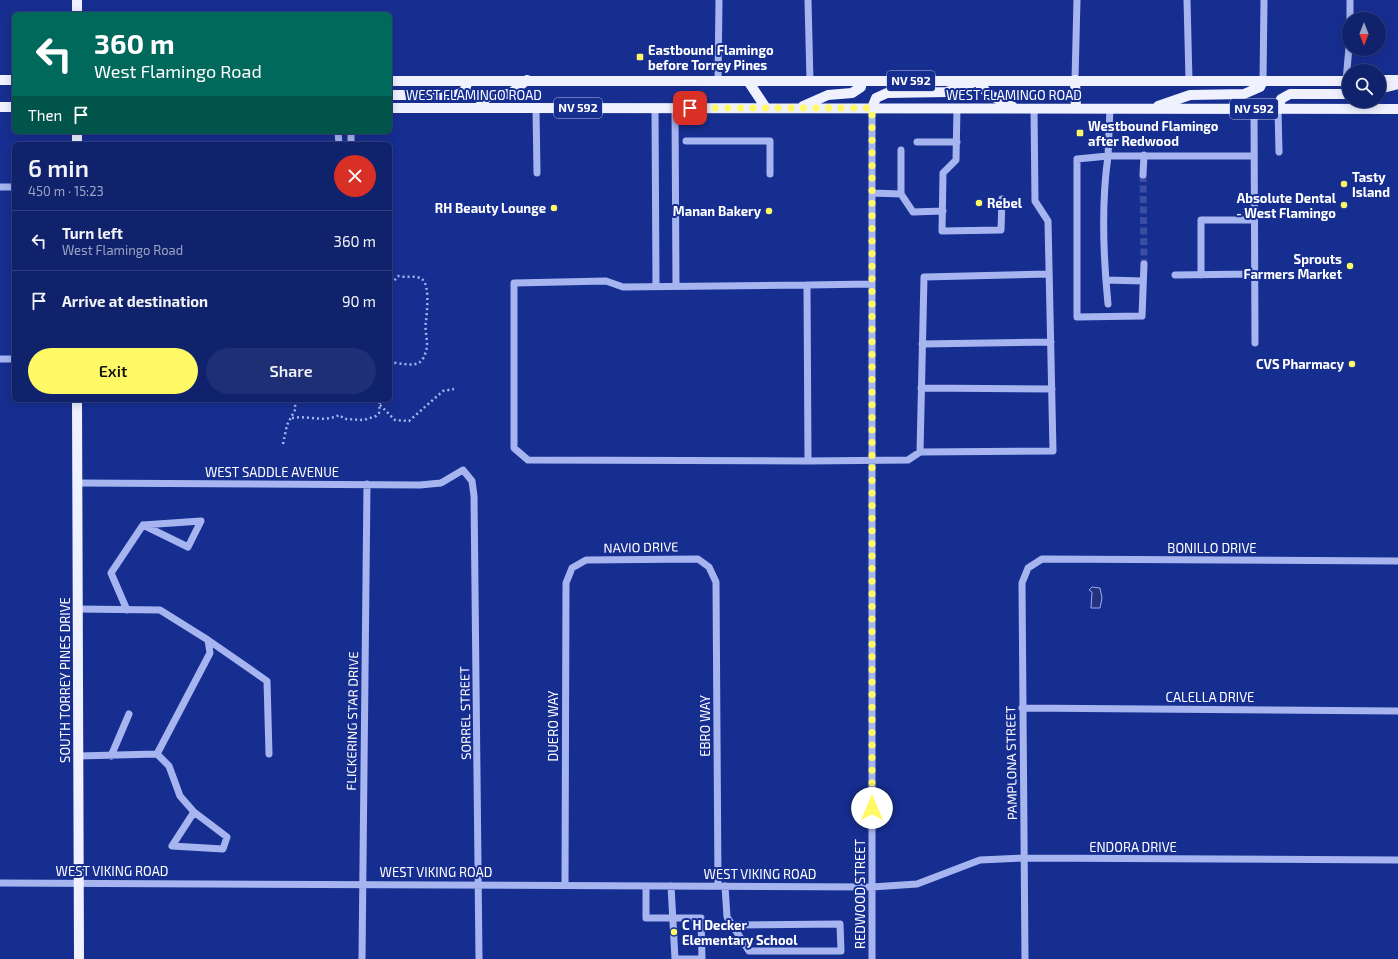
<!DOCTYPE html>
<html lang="en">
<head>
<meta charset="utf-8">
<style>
	:root { --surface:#11226d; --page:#1e2f75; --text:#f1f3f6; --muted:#9ca4c2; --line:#303f80; --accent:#fff965 }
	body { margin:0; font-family:"Exo 2",sans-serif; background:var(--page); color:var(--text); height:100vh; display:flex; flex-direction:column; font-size:15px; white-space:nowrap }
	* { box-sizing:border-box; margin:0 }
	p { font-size:13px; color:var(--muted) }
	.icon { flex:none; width:22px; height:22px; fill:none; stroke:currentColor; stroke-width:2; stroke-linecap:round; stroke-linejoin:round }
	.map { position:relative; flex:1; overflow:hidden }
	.side { position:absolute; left:12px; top:142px; width:380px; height:260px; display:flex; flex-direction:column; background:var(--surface); border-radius:6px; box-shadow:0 2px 10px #0003,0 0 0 1px var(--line) }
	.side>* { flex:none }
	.guide { position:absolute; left:12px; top:12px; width:380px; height:122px; border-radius:6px; box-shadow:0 2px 10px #0003,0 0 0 1px var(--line); background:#00695c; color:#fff; overflow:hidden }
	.needle { width:26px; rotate:180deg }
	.controls { position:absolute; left:1342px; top:12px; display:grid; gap:8px }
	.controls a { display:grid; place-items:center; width:44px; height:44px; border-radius:50%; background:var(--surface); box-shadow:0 2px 10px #0003,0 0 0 1px var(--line); font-size:20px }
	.pin { position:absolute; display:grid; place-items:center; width:34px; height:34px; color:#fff; margin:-17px; border-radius:8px; box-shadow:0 2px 6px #0006 }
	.me { position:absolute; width:44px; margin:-22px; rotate:0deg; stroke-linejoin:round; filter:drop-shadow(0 0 3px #0008) }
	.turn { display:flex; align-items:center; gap:14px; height:84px; padding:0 16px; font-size:18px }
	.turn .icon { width:52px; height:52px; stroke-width:2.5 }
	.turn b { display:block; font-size:28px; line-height:34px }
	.then { display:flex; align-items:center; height:38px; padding:0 16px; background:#0003; gap:8px; font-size:15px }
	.round { display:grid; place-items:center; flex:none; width:42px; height:42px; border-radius:21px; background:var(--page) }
	.summary { display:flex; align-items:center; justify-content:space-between; height:68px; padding:0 16px }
	h1 { font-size:24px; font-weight:600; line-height:30px }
	.cta { display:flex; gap:8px; margin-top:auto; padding:8px 16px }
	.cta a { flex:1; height:46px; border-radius:24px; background:var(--accent); color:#111; font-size:16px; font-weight:600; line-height:46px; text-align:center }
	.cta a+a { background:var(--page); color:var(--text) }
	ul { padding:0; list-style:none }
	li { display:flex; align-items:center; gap:12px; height:60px; padding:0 16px; border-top:1px solid var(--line) }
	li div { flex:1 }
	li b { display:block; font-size:15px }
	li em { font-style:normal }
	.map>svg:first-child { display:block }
</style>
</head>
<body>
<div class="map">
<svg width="1398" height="959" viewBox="0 0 1398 959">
	<rect width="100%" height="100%" fill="#172e91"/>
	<path fill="#23337f" stroke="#98acf2" d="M 1092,587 L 1100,588 L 1102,598 L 1100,608 L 1091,608 L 1092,592 L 1089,590 Z"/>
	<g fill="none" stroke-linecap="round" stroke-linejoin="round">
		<path stroke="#3a4da2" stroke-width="7" stroke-dasharray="7 3.5" stroke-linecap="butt" d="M 1143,175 L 1144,264"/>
		<path stroke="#a6b5f0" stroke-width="2.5" stroke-dasharray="2 3" stroke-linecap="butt" d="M 390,281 L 394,281 L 398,276 C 405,278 417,275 422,279 C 430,285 427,312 426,321 C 424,331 429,341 426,351 C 425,355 423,360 420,362 C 414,367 398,363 390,362
			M 380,405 L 395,420 L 409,421 L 443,391 L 454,389
			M 292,418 C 308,415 324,423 339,415 L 345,419 L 364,420 L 376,416 L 379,413 L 380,400
			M 283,444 L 287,425 L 296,408 L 293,400"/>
		<path stroke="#a6b5f0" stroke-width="7" d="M 808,0 L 810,81
			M 1187,0 L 1189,80
			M 1350,19 L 1350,0
			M 1075,80 L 1077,0
			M 718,81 L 719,0
			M 1263,81 L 1264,0
			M 1346,81 L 1349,47
			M 536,108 L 537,173
			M 655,108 L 656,286
			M 675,108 L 676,286
			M 957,108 L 956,160 L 943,173 L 942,231 L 1001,230 L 1002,199
			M 1034,108 L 1035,201 L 1048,221 L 1053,451 L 920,452 L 924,277 L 1049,274
			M 1110,108 L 1108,156 L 1254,156
			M 1254,109 L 1255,343
			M 1278,109 L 1279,152
			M 338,132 L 339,144
			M 351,132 L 351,144
			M 686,141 L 770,141 L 770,174
			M 917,142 L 957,142
			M 901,150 L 901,194
			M 1143,175 L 1144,155
			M 0,187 L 14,187
			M 872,193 L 901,194 L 913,212 L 943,211
			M 1175,275 L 1254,274
			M 1201,275 L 1201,220 L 1254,220
			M 1106,280 L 1143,281
			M 872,284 L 807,285 L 808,461 L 908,460 L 920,452
			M 807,285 L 623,287 L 606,281 L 514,283 L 514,448 L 528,460 L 808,461
			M 1108,304 C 1103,254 1101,205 1108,156 L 1077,159 L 1077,317 L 1142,316 L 1144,264
			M 922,344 L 1051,342
			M 0,359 L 14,359
			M 921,388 L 1052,389
			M 77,483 L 420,485 L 441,483 L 463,470 L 472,481 L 474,496 L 479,959
			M 78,609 L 160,610 L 208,640 L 210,653 L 157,754 L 78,756
			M 127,610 L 111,573 L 143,525 L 201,521 L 188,547 L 143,525
			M 208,640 L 267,681 L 269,754
			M 1022,708 L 1398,711
			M 157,754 L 169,766 L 180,796 L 194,812 L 172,846 L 223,849 L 227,837 L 194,812
			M 111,756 L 129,714
			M 0,883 L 872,887 L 917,884 L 980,860 L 1024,858 L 1398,860
			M 565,885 L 566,583 L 572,568 L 586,560 L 698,559 L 709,567 L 716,582 L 718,886
			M 646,886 L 646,918 L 701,918 L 702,959 L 675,959 L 671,886
			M 725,886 L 727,917 L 749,951 L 841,951 L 840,924 L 732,925
			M 362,959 L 367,484
			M 872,959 L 872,108
			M 1025,959 L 1022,583 L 1028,568 L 1042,559 L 1398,561"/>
		<path stroke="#eff1ff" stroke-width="10" d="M 77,14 L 77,0
			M 0,80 L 14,80
			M 1075,80 L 1076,108
			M 1379,80 L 1398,80
			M 390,81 L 1349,81
			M 748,81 L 766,108
			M 1379,89 L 1398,84
			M 390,95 L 456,95 L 464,92 L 468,81
			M 803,106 L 828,95 L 852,93 L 861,87 L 862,81
			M 1158,106 L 1190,95 L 1244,94 L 1260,87 L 1263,81
			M 0,107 L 14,107
			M 390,108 L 1398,109
			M 479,108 C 485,93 496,94 510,94 L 527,80
			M 872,108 L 876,98 L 887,93 L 947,92 L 977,81 L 988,94 L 1012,106
			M 1278,109 L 1281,99 L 1290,94 L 1349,94
			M 77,144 L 77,132
			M 77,400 L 79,959"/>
	</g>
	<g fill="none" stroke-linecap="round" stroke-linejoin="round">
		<path stroke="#fff965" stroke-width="7" stroke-dasharray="0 12.6" d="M 690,108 L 872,108 L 872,808"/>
	</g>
	<g fill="#fff965" stroke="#172e91" stroke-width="1.5">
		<rect x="636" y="53" width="8" height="8" rx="2"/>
		<rect x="1076" y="129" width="8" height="8" rx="2"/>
		<circle cx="1344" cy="184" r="4"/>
		<circle cx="979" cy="203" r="4"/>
		<circle cx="1344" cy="205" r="4"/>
		<circle cx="554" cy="208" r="4"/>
		<circle cx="769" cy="211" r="4"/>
		<circle cx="1350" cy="266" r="4"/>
		<circle cx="1352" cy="364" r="4"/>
		<circle cx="674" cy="932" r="4"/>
	</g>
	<g text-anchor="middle" stroke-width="4" stroke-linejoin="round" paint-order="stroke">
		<g fill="#172e91" stroke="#b9c0de" stroke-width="1">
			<rect x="887" y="71" width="48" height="20" rx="3"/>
			<rect x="554" y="98" width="48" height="20" rx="3"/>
			<rect x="1230" y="99" width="48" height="20" rx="3"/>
		</g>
		<g font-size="12" font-weight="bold" fill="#fff">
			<text x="911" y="85">NV 592</text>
			<text x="578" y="112">NV 592</text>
			<text x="1254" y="113">NV 592</text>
		</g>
		<g font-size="13" font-weight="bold" fill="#fff" stroke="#172e91" text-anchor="start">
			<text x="648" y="55">Eastbound Flamingo<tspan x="648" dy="15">before Torrey Pines</tspan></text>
			<text x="1088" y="131">Westbound Flamingo<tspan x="1088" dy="15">after Redwood</tspan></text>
			<text x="1352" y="182">Tasty<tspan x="1352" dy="15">Island</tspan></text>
			<text x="1336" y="203" text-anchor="end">Absolute Dental<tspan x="1336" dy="15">- West Flamingo</tspan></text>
			<text x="987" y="208">Rebel</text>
			<text x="546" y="213" text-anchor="end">RH Beauty Lounge</text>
			<text x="761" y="216" text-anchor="end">Manan Bakery</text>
			<text x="1342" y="264" text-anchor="end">Sprouts<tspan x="1342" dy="15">Farmers Market</tspan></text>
			<text x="1344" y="369" text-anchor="end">CVS Pharmacy</text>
			<text x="682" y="930">C H Decker<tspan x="682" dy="15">Elementary School</tspan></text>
		</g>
		<g font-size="13" fill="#fff" stroke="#172e91">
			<text x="474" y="100">WEST FLAMINGO ROAD</text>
			<text x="1014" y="100">WEST FLAMINGO ROAD</text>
			<text x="272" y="477">WEST SADDLE AVENUE</text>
			<text transform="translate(641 547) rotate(-1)" y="5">NAVIO DRIVE</text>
			<text x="1212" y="553">BONILLO DRIVE</text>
			<text transform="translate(65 680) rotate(-90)" y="5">SOUTH TORREY PINES DRIVE</text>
			<text x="1210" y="702">CALELLA DRIVE</text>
			<text transform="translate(465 713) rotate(-91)" y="5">SORREL STREET</text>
			<text transform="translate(352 721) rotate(-89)" y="5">FLICKERING STAR DRIVE</text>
			<text transform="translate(553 726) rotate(-90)" y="5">DUERO WAY</text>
			<text transform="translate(705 726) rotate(-90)" y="5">EBRO WAY</text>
			<text transform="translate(1011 763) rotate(-91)" y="5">PAMPLONA STREET</text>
			<text x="1133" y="852">ENDORA DRIVE</text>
			<text x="112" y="876">WEST VIKING ROAD</text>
			<text x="436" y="877">WEST VIKING ROAD</text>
			<text x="760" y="879">WEST VIKING ROAD</text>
			<text transform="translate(860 894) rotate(-90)" y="5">REDWOOD STREET</text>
		</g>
	</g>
</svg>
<div class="controls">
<a><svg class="needle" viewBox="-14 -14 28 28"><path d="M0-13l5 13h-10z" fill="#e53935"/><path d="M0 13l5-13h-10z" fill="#9ca4c2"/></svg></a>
<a><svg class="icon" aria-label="search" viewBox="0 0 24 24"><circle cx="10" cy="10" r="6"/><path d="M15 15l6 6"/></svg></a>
</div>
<div class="pin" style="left:690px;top:108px;background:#d93025"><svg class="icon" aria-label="arrive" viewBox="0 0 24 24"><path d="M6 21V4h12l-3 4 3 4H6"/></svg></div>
<svg class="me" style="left:872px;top:808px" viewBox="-20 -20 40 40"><circle r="19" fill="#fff"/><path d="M0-13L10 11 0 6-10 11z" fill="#fff965"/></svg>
<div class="guide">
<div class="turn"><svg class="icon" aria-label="left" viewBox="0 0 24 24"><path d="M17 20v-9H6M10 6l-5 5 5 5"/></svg><div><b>360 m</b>West Flamingo Road</div></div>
<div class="then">Then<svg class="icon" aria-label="arrive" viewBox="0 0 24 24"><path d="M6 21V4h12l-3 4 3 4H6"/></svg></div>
</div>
<section class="side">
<div class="summary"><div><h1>6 min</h1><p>450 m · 15:23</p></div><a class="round" style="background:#d93025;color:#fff"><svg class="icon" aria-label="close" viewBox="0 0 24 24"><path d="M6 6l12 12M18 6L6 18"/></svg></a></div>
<ul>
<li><svg class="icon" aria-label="left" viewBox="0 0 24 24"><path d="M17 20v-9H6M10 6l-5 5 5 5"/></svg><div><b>Turn left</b><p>West Flamingo Road</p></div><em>360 m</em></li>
<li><svg class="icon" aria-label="arrive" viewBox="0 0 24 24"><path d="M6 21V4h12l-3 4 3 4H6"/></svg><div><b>Arrive at destination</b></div><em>90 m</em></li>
</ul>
<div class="cta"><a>Exit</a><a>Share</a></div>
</section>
</div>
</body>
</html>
